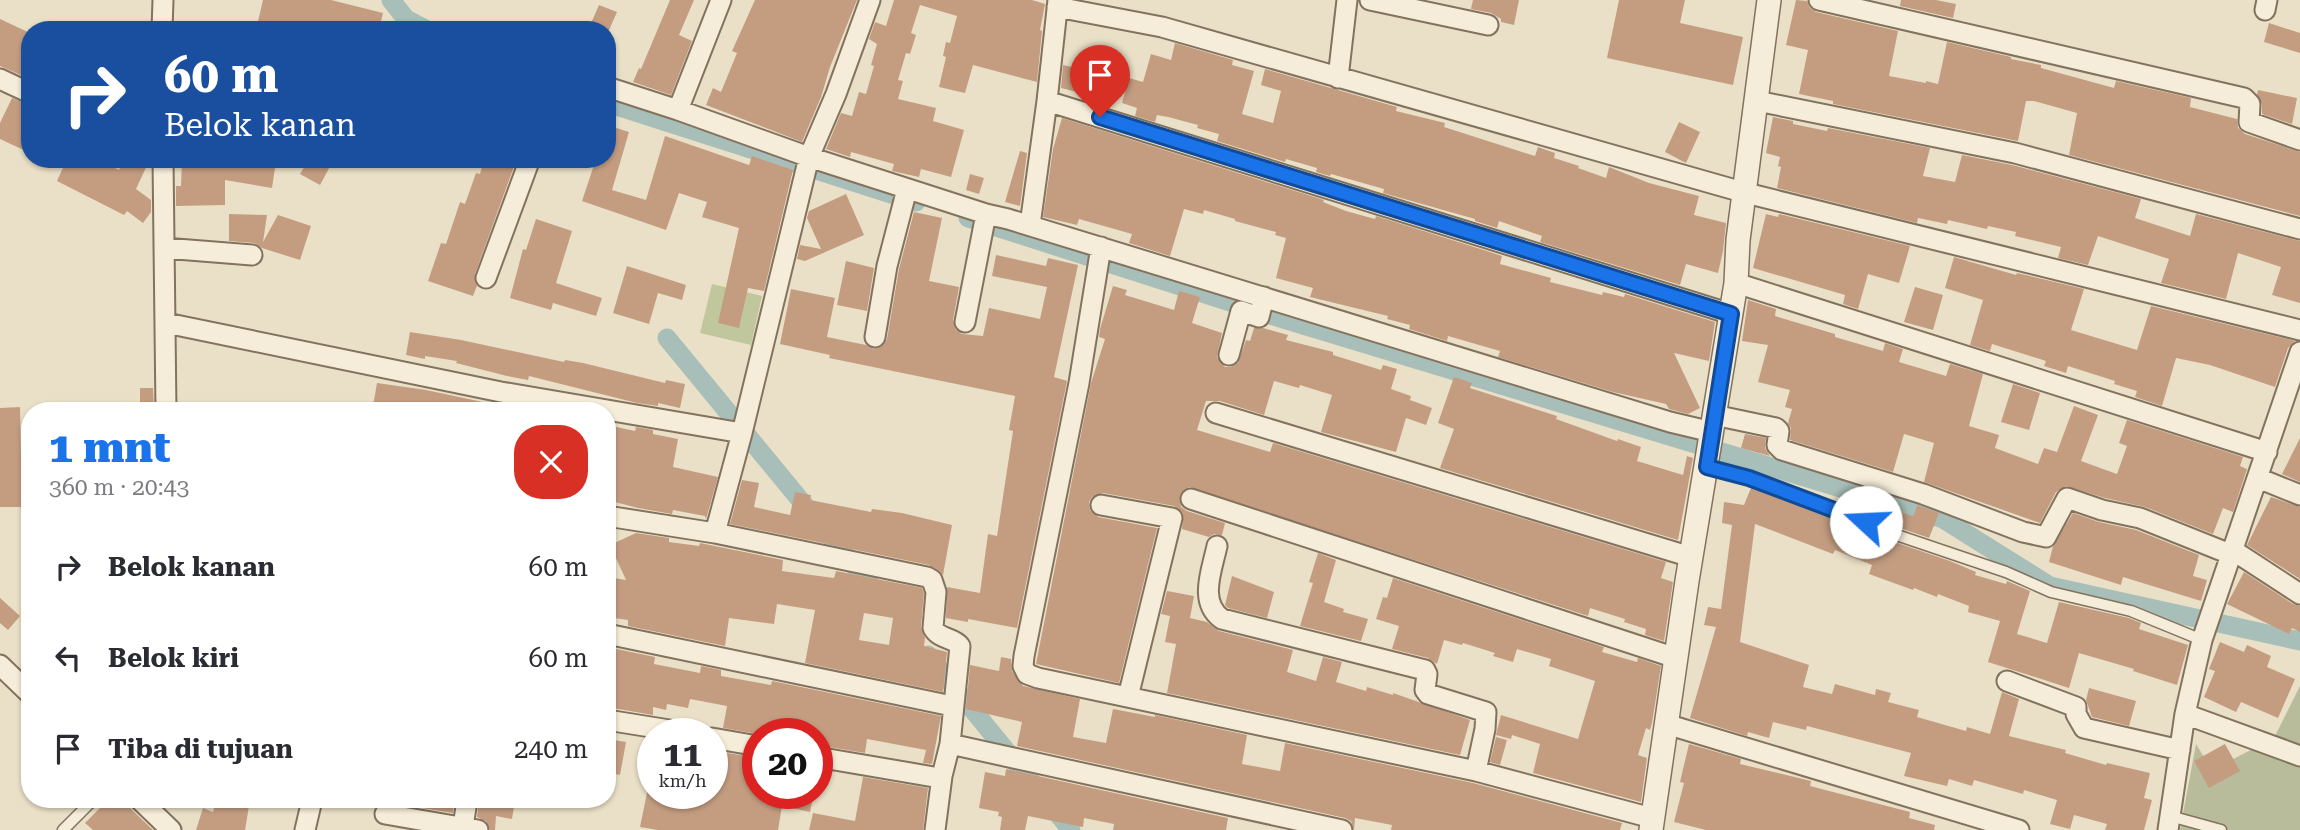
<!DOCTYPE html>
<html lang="id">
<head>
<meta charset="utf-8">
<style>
	:root { --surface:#fff; --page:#f7f7f7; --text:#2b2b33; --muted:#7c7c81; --accent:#1a73e8 }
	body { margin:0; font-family:"Roboto Serif",serif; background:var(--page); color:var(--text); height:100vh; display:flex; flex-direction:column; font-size:26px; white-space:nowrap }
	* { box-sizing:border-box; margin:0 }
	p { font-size:23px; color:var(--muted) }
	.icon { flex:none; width:38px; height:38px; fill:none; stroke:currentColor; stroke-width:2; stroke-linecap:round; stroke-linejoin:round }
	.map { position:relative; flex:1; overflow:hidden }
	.details { position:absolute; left:21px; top:402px; width:595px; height:406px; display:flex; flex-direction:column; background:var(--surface); border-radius:28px; box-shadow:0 2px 5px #0004 }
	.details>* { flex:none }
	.guide { position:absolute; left:21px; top:21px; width:595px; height:147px; border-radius:28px; box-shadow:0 2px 5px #0004; background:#1a4fa0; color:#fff; overflow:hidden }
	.speed { position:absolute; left:637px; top:718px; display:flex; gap:14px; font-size:35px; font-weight:700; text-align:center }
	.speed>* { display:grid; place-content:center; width:91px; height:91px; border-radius:50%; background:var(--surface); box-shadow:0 2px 5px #0004; line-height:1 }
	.speed small { font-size:18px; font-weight:400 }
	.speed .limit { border:10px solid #d22; background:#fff; color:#111 }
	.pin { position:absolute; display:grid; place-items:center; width:60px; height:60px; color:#fff; margin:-72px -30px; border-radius:50% 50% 50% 0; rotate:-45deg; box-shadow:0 0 7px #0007 }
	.pin .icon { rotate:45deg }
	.me { position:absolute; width:77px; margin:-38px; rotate:290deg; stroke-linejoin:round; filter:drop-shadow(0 0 5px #0008) }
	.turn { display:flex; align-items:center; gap:24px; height:147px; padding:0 28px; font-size:32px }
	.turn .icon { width:91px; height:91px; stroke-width:2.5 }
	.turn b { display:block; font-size:49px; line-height:60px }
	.round { display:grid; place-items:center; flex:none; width:74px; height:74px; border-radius:28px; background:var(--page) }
	.summary { display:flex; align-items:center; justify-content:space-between; height:119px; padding:0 28px }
	h1 { font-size:42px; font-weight:800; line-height:52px; color:var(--accent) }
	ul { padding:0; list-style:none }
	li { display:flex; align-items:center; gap:21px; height:91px; padding:0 28px }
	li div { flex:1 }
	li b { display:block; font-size:26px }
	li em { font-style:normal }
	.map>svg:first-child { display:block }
</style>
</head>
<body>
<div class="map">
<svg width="2300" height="830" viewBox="0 0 2300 830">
	<rect width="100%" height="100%" fill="#eae0c7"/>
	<path fill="#c1c79c" d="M 712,284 L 762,296 L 751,345 L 700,333 Z"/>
	<path fill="#b8bc9a" d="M 2300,686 L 2300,830 L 2180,830 L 2196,744 L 2212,770 L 2274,738 Z"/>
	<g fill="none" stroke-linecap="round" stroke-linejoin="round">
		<path stroke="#a8beb8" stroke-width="19" d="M 391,0 L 406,19 L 427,30
			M 607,103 L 916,202
			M 968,218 L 1283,319 L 1943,519 L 2050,586 L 2300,641
			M 667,338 L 880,597
			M 928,655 L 1071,830"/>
	</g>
	<path fill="#c49d81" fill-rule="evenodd" d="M 263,0 L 331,0 L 383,13 L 379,30 L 256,30 Z
		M 670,0 L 694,0 L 679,35 L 692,41 L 671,95 L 633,82 L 639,68 L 641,69 Z
		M 755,0 L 857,0 L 830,67 L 821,97 L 802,142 L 706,105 L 713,88 L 721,92 L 737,53 L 732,51 Z
		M 894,0 L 1032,0 L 1045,4 L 1040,30 L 1042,31 L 1037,82 L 973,65 L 965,93 L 939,87 L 946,57 L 943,56 L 946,42 L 950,43 L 957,16 L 920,5 L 911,33 L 916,35 L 910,54 L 906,53 L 898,80 L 903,81 L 898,99 L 936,108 L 933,121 L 964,130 L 951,177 L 921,169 L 919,177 L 892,171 L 894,164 L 851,152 L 850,157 L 826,149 L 841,113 L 852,116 L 859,92 L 866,94 L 874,66 L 871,65 L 877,44 L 869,39 L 875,22 L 886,26 Z
		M 1473,0 L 1519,0 L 1514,25 L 1501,22 L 1501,19 L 1491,13 L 1471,9 Z
		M 1619,0 L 1685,0 L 1680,23 L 1743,37 L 1733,85 L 1607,58 Z
		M 1796,0 L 1807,1 L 1810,8 L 1816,12 L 1898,31 L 1889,76 L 1926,83 L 1926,81 L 1938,84 L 1947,42 L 2011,57 L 2011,59 L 2041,65 L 2041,68 L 2114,88 L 2116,81 L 2191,98 L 2190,107 L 2237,119 L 2238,128 L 2245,134 L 2300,152 L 2300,216 L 2069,155 L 2077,113 L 2034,101 L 2026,101 L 2018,141 L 1833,104 L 1833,101 L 1799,94 L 1808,50 L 1786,45 Z
		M 1901,0 L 1936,0 L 1956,4 L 1953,18 L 1900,6 Z
		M 599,5 L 617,12 L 609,30 L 588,30 Z
		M 0,19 L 30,33 L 30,79 L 0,66 Z
		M 2269,23 L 2300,33 L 2300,53 L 2264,42 Z
		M 1175,43 L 1233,60 L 1232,65 L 1254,71 L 1242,114 L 1273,123 L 1281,91 L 1261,85 L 1265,69 L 1397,107 L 1396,111 L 1445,123 L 1444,127 L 1535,156 L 1538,147 L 1555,153 L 1554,158 L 1579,166 L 1578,168 L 1606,178 L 1609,167 L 1649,183 L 1699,196 L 1694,215 L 1726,223 L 1723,251 L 1718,273 L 1686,264 L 1680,285 L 1540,242 L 1542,236 L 1499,221 L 1497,228 L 1475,221 L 1475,219 L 1383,193 L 1384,189 L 1331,174 L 1330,176 L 1316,172 L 1317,168 L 1286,159 L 1285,162 L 1217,141 L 1219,134 L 1197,128 L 1198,125 L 1168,117 L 1157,115 L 1155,122 L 1135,116 L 1137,108 L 1122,103 L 1129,78 L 1143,82 L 1151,54 L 1171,60 Z
		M 1063,65 L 1090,71 L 1085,94 L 1061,88 Z
		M 2258,90 L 2297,98 L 2292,124 L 2262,114 L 2262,104 L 2257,94 Z
		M 12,98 L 30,105 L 30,153 L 0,139 L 0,123 Z
		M 1773,117 L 1793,121 L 1793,124 L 1827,131 L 1828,128 L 1930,148 L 1923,176 L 1955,182 L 1962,155 L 2012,165 L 2141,199 L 2135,218 L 2190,236 L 2196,214 L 2300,241 L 2300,303 L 2272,295 L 2281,267 L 2238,253 L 2226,299 L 2161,283 L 2169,259 L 2098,236 L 2088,265 L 2058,258 L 2061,247 L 2015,236 L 2016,232 L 1988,226 L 1987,229 L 1948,220 L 1947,224 L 1918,218 L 1917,223 L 1777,188 L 1781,167 L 1778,166 L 1780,157 L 1766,153 Z
		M 1062,118 L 1324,200 L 1323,202 L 1346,211 L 1375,219 L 1376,216 L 1490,252 L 1502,256 L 1500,264 L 1551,278 L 1550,282 L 1602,295 L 1603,292 L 1624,297 L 1625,294 L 1715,322 L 1709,361 L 1674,353 L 1700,408 L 1688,414 L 1673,410 L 1669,409 L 1666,404 L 1613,392 L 1498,357 L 1500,351 L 1448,336 L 1447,341 L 1409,329 L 1410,325 L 1387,319 L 1388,316 L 1310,297 L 1313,288 L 1276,278 L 1286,238 L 1275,235 L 1276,232 L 1235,221 L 1235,219 L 1204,210 L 1203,214 L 1184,209 L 1170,256 L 1129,243 L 1132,234 L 1079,219 L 1077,225 L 1043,217 L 1053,149 Z
		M 1679,122 L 1700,132 L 1686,163 L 1665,152 Z
		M 607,125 L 629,132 L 612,190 L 646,200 L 665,136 L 749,165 L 752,156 L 793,170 L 764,291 L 748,288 L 739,328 L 718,323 L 739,228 L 702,217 L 707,202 L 679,193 L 666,230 L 582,201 L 596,159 L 607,159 Z
		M 1020,151 L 1027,153 L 1020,206 L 1005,202 Z
		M 67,159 L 96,159 L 119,170 L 124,159 L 150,159 L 136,189 L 151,200 L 151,212 L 143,223 L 127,211 L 124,215 L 57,181 Z
		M 182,159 L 228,159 L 275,168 L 272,188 L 225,180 L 225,205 L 176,206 L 176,186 L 181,186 Z
		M 309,159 L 334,159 L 320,185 L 300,174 Z
		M 484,159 L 516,161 L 475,274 L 477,286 L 473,296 L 428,281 L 441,243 L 446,244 L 460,202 L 465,204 L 476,173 L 480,174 Z
		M 970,174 L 984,178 L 979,194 L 966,190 Z
		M 846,194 L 864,235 L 805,261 L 797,259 L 800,245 L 821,249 L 807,218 L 809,211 Z
		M 914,212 L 942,218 L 929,281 L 959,287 L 953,320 L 956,330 L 962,334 L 983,336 L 989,308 L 1040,319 L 1047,287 L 992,276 L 996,255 L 1046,266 L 1048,258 L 1078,265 L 1054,377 L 1067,381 L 1017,628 L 968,619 L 968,622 L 946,618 L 947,587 L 980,593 L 988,534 L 997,536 L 1013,431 L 1009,430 L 1015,396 L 829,358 L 830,355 L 780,344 L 791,289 L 835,298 L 827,337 L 866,345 L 874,349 L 884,345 L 887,339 L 899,269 Z
		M 229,214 L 267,215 L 263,242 L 278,215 L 311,226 L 300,260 L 262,248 L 254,243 L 229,241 Z
		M 1766,214 L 1778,217 L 1779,214 L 1910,246 L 1899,283 L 1868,274 L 1858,309 L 1843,304 L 1845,295 L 1753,268 Z
		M 536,219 L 572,231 L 556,283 L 602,298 L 596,316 L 553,303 L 551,310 L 510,298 L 523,249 L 526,250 Z
		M 1954,257 L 2016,275 L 2017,273 L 2084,289 L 2071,330 L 2137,350 L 2151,306 L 2295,341 L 2288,348 L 2275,387 L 2210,365 L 2176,358 L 2162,406 L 2135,397 L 2137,391 L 2114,384 L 2115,381 L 2068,366 L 2066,373 L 2044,366 L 2046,361 L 1992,344 L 1990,351 L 1970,345 L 1983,300 L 1945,288 Z
		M 846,261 L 874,268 L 867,311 L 837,305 Z
		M 627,266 L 686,285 L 682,300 L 658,293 L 649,324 L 613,313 Z
		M 1113,286 L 1127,290 L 1125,295 L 1174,310 L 1179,291 L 1200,297 L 1192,323 L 1222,333 L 1217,357 L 1225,367 L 1231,367 L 1238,363 L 1246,340 L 1250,341 L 1254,328 L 1263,328 L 1288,335 L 1286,340 L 1333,352 L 1333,355 L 1381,370 L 1383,365 L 1397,369 L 1391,389 L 1411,396 L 1410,400 L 1432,408 L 1426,425 L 1406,418 L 1396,452 L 1321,432 L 1332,395 L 1300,385 L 1299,388 L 1274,381 L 1264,415 L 1220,401 L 1206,401 L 1197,430 L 1270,452 L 1273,443 L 1666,562 L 1661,578 L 1673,582 L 1664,641 L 1645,635 L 1646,629 L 1624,622 L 1625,619 L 1590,608 L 1588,616 L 1189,487 L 1180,495 L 1181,507 L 1187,511 L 1225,523 L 1222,535 L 1214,534 L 1209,537 L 1182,529 L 1183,514 L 1174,506 L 1103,493 L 1092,497 L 1089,502 L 1090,510 L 1098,517 L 1157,528 L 1119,683 L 1036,664 L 1091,383 L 1105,339 L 1099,337 L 1100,329 Z
		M 1915,287 L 1943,295 L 1933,330 L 1904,322 Z
		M 1748,300 L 1776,309 L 1775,316 L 1835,334 L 1835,337 L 1883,351 L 1885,343 L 1903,349 L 1899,362 L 1946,376 L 1950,364 L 1983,374 L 1969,426 L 1999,435 L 1995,448 L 2038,464 L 2044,448 L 2057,452 L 2074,406 L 2098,415 L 2081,461 L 2117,474 L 2127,446 L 2119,443 L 2127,420 L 2243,457 L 2240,466 L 2247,469 L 2233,512 L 2223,508 L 2213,534 L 2145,507 L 2105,498 L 2066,486 L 2056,492 L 2040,523 L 1924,482 L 1934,443 L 1904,434 L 1893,472 L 1790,440 L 1791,428 L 1788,423 L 1792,409 L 1785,407 L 1790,390 L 1758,382 L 1768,345 L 1742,341 Z
		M 410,332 L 461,340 L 564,362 L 565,360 L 583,363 L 665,383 L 666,380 L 685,384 L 680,408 L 658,403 L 658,406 L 637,403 L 529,376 L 528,380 L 507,376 L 456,363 L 457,361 L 425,356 L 425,359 L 406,355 Z
		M 1454,377 L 1472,383 L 1470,388 L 1557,416 L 1556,419 L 1617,441 L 1618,439 L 1641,447 L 1637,461 L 1683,475 L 1687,456 L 1693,458 L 1678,540 L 1440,468 L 1454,429 L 1438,423 Z
		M 377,383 L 426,390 L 492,404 L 492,411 L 398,411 L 373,406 Z
		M 2013,384 L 2040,393 L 2029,430 L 2001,422 Z
		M 140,388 L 153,388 L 154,410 L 140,410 Z
		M 20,407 L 22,507 L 0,507 L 0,408 Z
		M 607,425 L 635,431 L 636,427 L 653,430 L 653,434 L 678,439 L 673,467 L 718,477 L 706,519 L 705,516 L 673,510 L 672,514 L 638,508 L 607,500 Z
		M 1745,434 L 1766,438 L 1765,448 L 1770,456 L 1741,448 Z
		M 2300,438 L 2300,482 L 2282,474 Z
		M 742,480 L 759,483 L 754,507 L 790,515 L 795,492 L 811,495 L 810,500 L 871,512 L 872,509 L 902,513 L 952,525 L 943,575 L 929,565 L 730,524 Z
		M 1751,488 L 1860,527 L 1865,532 L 1950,561 L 1976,572 L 1975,575 L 2006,584 L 2007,581 L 2030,591 L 2017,634 L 2047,643 L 2059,602 L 2129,618 L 2141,623 L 2139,629 L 2188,645 L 2177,685 L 2133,671 L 2134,669 L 2079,653 L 2069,688 L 1988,662 L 2000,621 L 1968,612 L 1969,606 L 1938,594 L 1937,597 L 1914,588 L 1913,590 L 1869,574 L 1872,565 L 1835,550 L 1833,554 L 1755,524 L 1740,642 L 1809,665 L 1803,687 L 1832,694 L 1835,684 L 1875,695 L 1876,689 L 1891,693 L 1888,702 L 1919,710 L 1917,717 L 1966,731 L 1967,727 L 1990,734 L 2002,692 L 2019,699 L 2009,736 L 2066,750 L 2065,753 L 2106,765 L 2107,763 L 2150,773 L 2144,798 L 2152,800 L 2144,830 L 2105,830 L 2107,824 L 2074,815 L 2070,829 L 2050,824 L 2057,800 L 2024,790 L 2023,794 L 1974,780 L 1972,786 L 1949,779 L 1947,786 L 1904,776 L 1911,753 L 1807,726 L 1806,730 L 1773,722 L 1769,738 L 1748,732 L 1747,736 L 1690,718 L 1716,627 L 1704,625 L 1708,607 L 1721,609 L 1732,525 L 1722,523 L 1724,502 L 1744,505 Z
		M 2271,497 L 2300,507 L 2300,579 L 2247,545 Z
		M 1879,504 L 1912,516 L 1914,515 L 1917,505 L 1939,513 L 1929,538 L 1874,519 Z
		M 2073,513 L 2099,522 L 2136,530 L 2199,555 L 2193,576 L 2207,580 L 2201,601 L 2123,577 L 2121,585 L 2049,562 L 2053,546 Z
		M 636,533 L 669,538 L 669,542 L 699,546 L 700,543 L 783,560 L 782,571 L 834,578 L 836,571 L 922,588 L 924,593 L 921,627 L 925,638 L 924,646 L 947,652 L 943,692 L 805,663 L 815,610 L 777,604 L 774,624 L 729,618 L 725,646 L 628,626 L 628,620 L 607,617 L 607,577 L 626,580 L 610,545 ZM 864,613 L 893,618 L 889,645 L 859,640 Z
		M 1318,553 L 1336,560 L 1324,602 L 1344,609 L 1343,612 L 1368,619 L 1361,641 L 1300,626 L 1313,583 L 1309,582 Z
		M 2244,572 L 2293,604 L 2300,606 L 2300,632 L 2292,628 L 2289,634 L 2227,604 Z
		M 1232,576 L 1274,592 L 1267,618 L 1228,608 L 1225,605 Z
		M 1393,578 L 1604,647 L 1602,652 L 1637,662 L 1638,658 L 1661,666 L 1652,723 L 1650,730 L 1646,728 L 1638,755 L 1647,758 L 1641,802 L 1533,773 L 1540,744 L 1512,735 L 1511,739 L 1496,735 L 1501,715 L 1578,739 L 1595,681 L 1549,666 L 1551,659 L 1517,649 L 1513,662 L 1493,656 L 1495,653 L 1463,643 L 1462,645 L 1444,640 L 1437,664 L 1428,658 L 1392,649 L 1399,626 L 1376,619 L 1383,597 L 1387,598 Z
		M 1167,591 L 1194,596 L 1190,618 L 1207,622 L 1219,631 L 1293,650 L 1287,672 L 1316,681 L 1323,657 L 1342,662 L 1336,682 L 1366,691 L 1367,687 L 1393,695 L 1393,693 L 1470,720 L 1460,755 L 1167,693 L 1176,644 L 1165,642 L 1170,616 L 1161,614 Z
		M 0,598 L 20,616 L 8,630 L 0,623 Z
		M 2220,642 L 2244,652 L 2247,645 L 2271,656 L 2267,667 L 2295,679 L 2278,718 L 2241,702 L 2236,712 L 2204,697 L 2215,671 L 2209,669 Z
		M 607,647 L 655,657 L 654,664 L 700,673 L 701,666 L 721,670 L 721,676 L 771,685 L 772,681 L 941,716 L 932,764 L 923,763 L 926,750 L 867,739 L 865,753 L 817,745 L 817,733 L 783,729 L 782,733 L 758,734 L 723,728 L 727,706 L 690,699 L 688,708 L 667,704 L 666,710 L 653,707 L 653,715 L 607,707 Z
		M 1001,657 L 1011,659 L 1012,671 L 1023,686 L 1080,699 L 1073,737 L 1106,743 L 1113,709 L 1155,717 L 1155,715 L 1247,735 L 1242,764 L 1280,771 L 1285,743 L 1473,783 L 1622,823 L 1620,830 L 1391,830 L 1392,825 L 1355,818 L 1354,830 L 1351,821 L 1345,818 L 1017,746 L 1022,722 L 966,709 L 970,665 L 999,671 Z
		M 2089,688 L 2136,701 L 2129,726 L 2092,717 L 2086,700 Z
		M 1496,737 L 1507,740 L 1500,765 L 1490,762 Z
		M 607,739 L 626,742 L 620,775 L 607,772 Z
		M 1689,744 L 1741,759 L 1740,764 L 1811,781 L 1810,786 L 1910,812 L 1909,818 L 1935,825 L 1934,830 L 1706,830 L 1674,822 L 1684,783 L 1680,782 Z
		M 2225,744 L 2240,771 L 2209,788 L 2194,761 Z
		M 715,751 L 758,758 L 753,793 L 814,793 L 810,812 L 782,806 L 778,830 L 658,830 L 640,827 L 648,788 L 653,789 L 653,793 L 712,793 L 712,770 Z
		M 1006,769 L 1228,818 L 1226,830 L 1113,830 L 1114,824 L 1084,818 L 1083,827 L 1028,816 L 1025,830 L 1000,830 L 1002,817 L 998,816 L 999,812 L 979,808 L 985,772 L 1005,776 Z
		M 863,777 L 928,788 L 923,830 L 809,830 L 813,813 L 855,821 Z
		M 108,800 L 128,800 L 131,809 L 153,830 L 93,830 L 85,823 Z
		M 216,800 L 250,800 L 245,830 L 196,830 L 203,808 L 213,812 Z
		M 424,800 L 454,802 L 453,813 L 422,808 Z
		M 479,800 L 515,800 L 512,819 L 496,816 L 495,830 L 490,830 L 486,821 L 477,817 Z"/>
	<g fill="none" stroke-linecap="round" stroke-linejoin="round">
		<g stroke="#83725e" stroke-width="13">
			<path id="service" d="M 1707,467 L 1749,479 L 1866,521 L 1867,525 L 2006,572 L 2051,592 L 2131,611 L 2202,640
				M 2170,816 L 2221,830
				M 63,830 L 93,800"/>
		</g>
		<g stroke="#83725e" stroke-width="23">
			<path id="minor" d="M 721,0 L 678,110 L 809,157 L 986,214 L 1008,219 L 1670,422 L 1712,432
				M 1370,0 L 1488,25
				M 1819,0 L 2244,98 L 2250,104 L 2249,122 L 2300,140
				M 1057,7 L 1162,27 L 1746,193 L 2300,330
				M 2265,10 L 2267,0
				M 162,30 L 163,0
				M 1338,78 L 1347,0
				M 0,79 L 30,93
				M 607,87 L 678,110
				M 1047,101 L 1731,314
				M 1757,101 L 2015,153 L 2300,229
				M 163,159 L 166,411
				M 1030,225 L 1047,101 L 1058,0
				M 1101,247 L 1079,383 L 1024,656 L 1023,666 L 1027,674 L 1038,678 L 1476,771 L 1652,818
				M 164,248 L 252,255
				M 486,278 L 530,159
				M 1736,283 L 2267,452
				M 965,322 L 986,214
				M 166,323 L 501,392 L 742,433
				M 875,337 L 887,266 L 907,189
				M 1229,355 L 1241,311 L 1259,317 L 1264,297
				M 1216,413 L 1691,557
				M 1714,415 L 1776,428 L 1779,431 L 1777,445 L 1782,450 L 1923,494 L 2023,532 L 2046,537 L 2067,498 L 2102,510 L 2140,518 L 2230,554
				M 2258,478 L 2300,495
				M 1191,499 L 1676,658
				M 1101,505 L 1172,518 L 1128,697
				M 607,516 L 715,533 L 927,577 L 932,580 L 936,592 L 933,628 C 940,640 953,637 960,646 L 950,744 L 1342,830
				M 715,533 L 742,433 L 809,157 L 836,94 L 870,0
				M 1217,546 C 1212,570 1198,602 1222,619 L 1425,670 L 1427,674 L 1425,690 L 1428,694 L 1486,712 L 1485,729 L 1476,771
				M 2231,549 L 2300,594
				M 607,634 L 952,706
				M 0,665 L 30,694
				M 2007,681 L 2076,707 L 2076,714 L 2084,728 L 2180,750
				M 2185,714 L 2300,756
				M 607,720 L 688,733
				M 1666,724 L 2019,830
				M 712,738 L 758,746
				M 817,757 L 934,777 L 942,776 L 950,744
				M 140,800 L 171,830
				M 385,814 L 478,830
				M 463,827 L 467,800
				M 305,830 L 312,800
				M 935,830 L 942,776
				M 2168,830 L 2185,714 L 2202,640 L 2300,352"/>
		</g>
		<g stroke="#83725e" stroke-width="26">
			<path id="tertiary" d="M 1651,830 L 1687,581 L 1736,283 L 1738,240 L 1769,0"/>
		</g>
		<use href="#service" stroke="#f5edd9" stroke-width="10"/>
		<use href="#minor" stroke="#f5edd9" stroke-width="19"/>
		<use href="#tertiary" stroke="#f5edd9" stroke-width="23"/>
	</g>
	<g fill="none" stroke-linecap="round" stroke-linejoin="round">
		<g stroke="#114b97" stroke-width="18">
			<path id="route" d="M 1100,117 L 1731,314 L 1707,467 L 1749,478 L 1866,522"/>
		</g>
		<use href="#route" stroke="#1a73e8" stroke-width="12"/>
	</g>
</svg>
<div class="speed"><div>11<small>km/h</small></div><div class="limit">20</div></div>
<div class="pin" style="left:1100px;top:117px;background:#d93025"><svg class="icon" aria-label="arrive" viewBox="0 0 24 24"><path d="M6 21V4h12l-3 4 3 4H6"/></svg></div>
<svg class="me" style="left:1866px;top:522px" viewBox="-20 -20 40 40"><circle r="19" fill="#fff"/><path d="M0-13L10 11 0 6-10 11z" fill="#1a73e8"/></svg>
<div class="guide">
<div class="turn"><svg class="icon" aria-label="right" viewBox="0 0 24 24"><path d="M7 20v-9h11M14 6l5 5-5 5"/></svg><div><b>60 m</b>Belok kanan</div></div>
</div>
<section class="details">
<div class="summary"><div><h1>1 mnt</h1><p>360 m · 20:43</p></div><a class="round" style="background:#d93025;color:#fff"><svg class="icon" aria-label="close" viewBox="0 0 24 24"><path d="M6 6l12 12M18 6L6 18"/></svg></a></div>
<ul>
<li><svg class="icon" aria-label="right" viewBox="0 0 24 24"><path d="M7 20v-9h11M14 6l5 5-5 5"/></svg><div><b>Belok kanan</b></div><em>60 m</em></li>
<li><svg class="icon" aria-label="left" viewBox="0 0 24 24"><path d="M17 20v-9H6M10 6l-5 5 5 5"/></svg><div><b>Belok kiri</b></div><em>60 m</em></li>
<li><svg class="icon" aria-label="arrive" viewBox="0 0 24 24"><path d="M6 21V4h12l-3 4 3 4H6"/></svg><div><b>Tiba di tujuan</b></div><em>240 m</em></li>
</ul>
</section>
</div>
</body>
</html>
